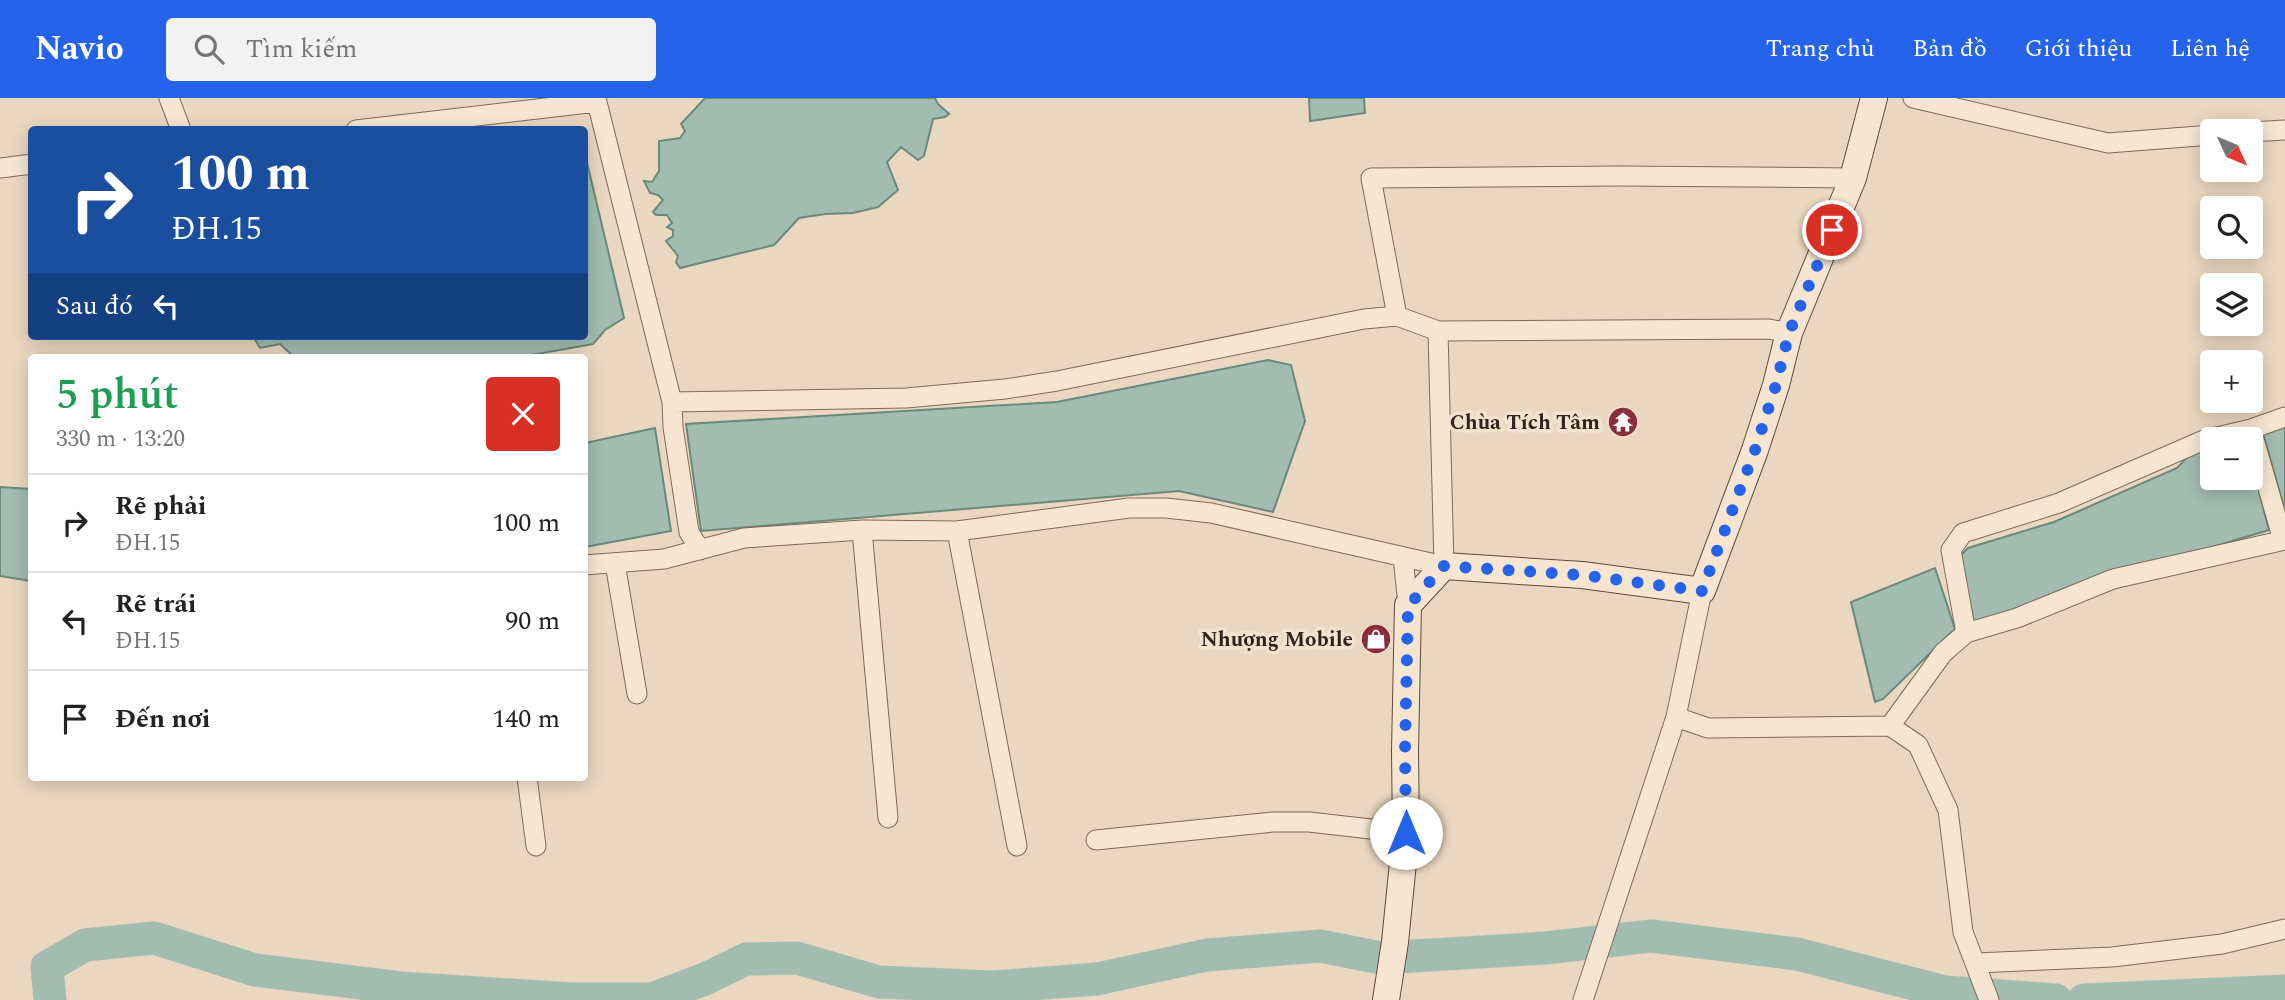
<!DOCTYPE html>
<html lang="vi">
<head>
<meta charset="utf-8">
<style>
	:root { --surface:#fff; --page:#f2f2f2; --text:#222; --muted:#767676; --line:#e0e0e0; --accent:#2563eb }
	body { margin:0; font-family:Spectral,serif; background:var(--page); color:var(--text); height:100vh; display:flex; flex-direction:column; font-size:26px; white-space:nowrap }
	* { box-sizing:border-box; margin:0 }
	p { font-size:23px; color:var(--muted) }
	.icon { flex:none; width:38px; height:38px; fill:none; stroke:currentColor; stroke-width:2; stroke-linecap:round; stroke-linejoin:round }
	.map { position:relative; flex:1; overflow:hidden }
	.drawer { position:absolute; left:28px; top:256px; width:560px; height:427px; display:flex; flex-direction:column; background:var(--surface); border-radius:7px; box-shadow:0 4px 18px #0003 }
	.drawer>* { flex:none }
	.top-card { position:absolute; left:28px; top:28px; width:560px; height:214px; border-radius:7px; box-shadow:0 4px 18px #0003; background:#1a4fa0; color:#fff; overflow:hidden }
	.needle { width:46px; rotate:134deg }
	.tools { position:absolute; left:2200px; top:21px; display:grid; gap:14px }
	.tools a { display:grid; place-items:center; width:63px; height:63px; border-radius:7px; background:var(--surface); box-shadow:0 4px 18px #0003; font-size:35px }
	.pin { position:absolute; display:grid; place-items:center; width:60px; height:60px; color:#fff; margin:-30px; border:4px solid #fff; border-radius:50%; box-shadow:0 2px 7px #0007 }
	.me { position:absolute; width:77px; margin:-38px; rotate:0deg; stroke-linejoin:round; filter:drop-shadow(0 0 5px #0008) }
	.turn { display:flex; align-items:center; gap:24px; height:147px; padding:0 28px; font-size:32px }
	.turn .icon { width:91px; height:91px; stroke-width:2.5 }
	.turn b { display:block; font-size:49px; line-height:60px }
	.then { display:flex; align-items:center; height:66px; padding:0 28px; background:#0003; gap:14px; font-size:26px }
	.round { display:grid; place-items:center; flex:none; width:74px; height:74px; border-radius:7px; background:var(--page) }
	.headline { display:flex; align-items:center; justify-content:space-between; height:119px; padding:0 28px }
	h1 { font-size:42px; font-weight:600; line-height:52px; color:#1e9e55 }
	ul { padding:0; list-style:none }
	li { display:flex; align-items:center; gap:21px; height:98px; padding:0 28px; border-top:2px solid var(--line) }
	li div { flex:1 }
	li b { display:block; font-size:26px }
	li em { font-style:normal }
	header { display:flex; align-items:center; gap:42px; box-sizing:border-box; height:98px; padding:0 35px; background:var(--accent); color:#fff }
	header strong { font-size:33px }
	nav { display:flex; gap:38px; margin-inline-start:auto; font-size:24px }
	.search { width:490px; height:63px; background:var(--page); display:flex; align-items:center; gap:18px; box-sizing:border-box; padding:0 24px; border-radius:7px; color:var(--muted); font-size:26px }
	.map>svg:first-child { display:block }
</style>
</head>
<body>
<header>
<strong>Navio</strong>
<div class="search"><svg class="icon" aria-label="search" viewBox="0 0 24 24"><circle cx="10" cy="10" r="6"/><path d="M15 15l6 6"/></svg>Tìm kiếm</div>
<nav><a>Trang chủ</a><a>Bản đồ</a><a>Giới thiệu</a><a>Liên hệ</a></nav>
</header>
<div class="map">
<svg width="2285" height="902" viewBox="0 0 2285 902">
	<rect width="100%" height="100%" fill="#ead7bf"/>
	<path fill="#a2bcb1" stroke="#6a897d" stroke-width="2" d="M 705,0 L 935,0 L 938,6 L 949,16 L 945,19 L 933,21 L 924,58 L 918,62 L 901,49 L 887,64 L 898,92 L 878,109 L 853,115 L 825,116 L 799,120 L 774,147 L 680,170 L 676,164 L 678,158 L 666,143 L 673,138 L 673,132 L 667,129 L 672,125 L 667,117 L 656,117 L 653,114 L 663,102 L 658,97 L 650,95 L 644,83 L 652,84 L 659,73 L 659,43 L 680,40 L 685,33 L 681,26 Z
		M 1309,0 L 1364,0 L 1365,15 L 1310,23 Z
		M 585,56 L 624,220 L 605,232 L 593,246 L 520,259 L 294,259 L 280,246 L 260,250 L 253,238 L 584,238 Z
		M 1268,262 L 1291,267 L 1305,323 L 1273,414 L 1179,393 L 701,433 L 686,326 L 1057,304 Z
		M 2285,325 L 2285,413 L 2262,332 Z
		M 655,330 L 671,433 L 585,449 L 585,345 Z
		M 2212,348 L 2212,380 L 2250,380 L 2251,364 L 2269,432 L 2128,474 L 1974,524 L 1959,459 L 1968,450 L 2054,424 L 2177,370 L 2195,351 Z
		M 0,389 L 31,391 L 31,483 L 0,478 Z
		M 1935,470 L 1955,531 L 1883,601 L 1875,604 L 1851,504 Z"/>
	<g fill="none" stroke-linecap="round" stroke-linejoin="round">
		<path stroke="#a2bcb1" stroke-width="33" d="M 50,902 L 47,869 L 85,847 L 154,840 L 255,872 L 401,890 L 572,901 L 652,901 L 705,881 L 746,861 L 797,860 L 879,884 L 993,889 L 1097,881 L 1207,857 L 1320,848 L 1381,860 L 1545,850 L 1651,838 L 1797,856 L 1945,894 L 2056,902
			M 2084,902 L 2285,893"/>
		<g stroke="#816959" stroke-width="21">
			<path id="street" d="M 169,0 L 181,32
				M 1913,0 L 2108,45 L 2212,37
				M 356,32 L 597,4 L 672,304 L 673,329 L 689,434 L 700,452
				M 2250,34 L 2285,32
				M 0,70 L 32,66
				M 1397,218 L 1371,80 L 1620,78 L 1853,80
				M 672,304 L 906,300 L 1005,291 L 1057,283 L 1364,221 L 1397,218 L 1438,233 L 1769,231 L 1789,235
				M 2251,331 L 2283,442
				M 862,432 L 888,720
				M 957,433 L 1017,748
				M 1403,459 L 1408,507
				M 615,465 L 637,596
				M 584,467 L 664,461 L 744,440 L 862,432 L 957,433 L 1129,410 L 1166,410 L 1211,415 L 1444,468 L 1438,233
				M 1702,493 L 1676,619 L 1708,630 L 1890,628 L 1918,647 L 1948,712 L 1963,834 L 1989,902
				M 1966,535 L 1951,452 L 1963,435 L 2059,405 L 2204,342 L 2251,331 L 2285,319
				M 1890,628 L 1943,555 L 1966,535 L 2017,520 L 2113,481 L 2285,442
				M 527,679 L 536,748
				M 1096,742 L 1273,724 L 1309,724 L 1406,735
				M 1976,865 L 2112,859 L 2222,846 L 2285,831
				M 1583,902 L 1676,619"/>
		</g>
		<g stroke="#634a3c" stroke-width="28">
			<path id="secondary" d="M 1386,902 L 1395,844 L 1406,735 L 1405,653 L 1408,507 L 1444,468 L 1582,477 L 1702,493 L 1755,352 L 1776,287 L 1789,235 L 1853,80 L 1874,0"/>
		</g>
		<use href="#street" stroke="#f6e6d1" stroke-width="19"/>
		<use href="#secondary" stroke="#f6e6d1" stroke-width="26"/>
	</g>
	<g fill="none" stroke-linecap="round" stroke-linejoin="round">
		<path stroke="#2563eb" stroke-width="12" stroke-dasharray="0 21.6" d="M 1406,735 L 1405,653 L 1408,508 L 1444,468 L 1582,477 L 1702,493 L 1755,352 L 1776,287 L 1789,235 L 1832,132"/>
	</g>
	<defs>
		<g id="temple-disc" transform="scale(1.575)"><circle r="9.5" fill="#8c2d3b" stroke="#f2e3ce"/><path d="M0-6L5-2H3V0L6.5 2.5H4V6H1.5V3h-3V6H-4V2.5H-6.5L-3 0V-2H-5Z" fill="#fff"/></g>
		<g id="shop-disc" transform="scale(1.575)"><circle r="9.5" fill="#8c2d3b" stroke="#f2e3ce"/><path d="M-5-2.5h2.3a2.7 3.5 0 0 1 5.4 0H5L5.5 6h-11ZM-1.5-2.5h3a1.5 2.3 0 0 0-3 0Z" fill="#fff"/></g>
	</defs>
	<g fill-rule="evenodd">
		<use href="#temple-disc" x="1623" y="324"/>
		<use href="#shop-disc" x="1376" y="541"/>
	</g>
	<g text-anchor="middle" stroke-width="7" stroke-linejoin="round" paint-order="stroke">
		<g font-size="21" font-weight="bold" fill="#32241c" stroke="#f2e3ce" text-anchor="end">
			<text x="1600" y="331">Chùa Tích Tâm</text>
			<text x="1353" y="548">Nhượng Mobile</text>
		</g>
	</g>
</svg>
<div class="tools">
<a><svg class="needle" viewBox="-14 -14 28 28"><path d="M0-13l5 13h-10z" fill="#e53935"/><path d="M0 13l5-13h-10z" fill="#767676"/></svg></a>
<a><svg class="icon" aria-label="search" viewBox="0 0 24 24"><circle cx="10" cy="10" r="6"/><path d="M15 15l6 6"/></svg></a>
<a><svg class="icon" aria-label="layers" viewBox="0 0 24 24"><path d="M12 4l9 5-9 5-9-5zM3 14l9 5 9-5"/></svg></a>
<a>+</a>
<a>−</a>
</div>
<div class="pin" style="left:1832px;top:132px;background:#d93025"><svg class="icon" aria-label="arrive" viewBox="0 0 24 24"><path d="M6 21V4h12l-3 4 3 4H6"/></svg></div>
<svg class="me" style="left:1406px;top:735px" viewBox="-20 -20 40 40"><circle r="19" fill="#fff"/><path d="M0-13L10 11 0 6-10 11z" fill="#2563eb"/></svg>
<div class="top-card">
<div class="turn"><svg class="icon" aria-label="right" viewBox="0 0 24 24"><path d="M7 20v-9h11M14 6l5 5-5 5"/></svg><div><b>100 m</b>ĐH.15</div></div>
<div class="then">Sau đó<svg class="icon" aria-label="left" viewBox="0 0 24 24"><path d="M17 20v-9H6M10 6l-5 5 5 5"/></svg></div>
</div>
<section class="drawer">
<div class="headline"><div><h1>5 phút</h1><p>330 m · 13:20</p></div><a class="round" style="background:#d93025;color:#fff"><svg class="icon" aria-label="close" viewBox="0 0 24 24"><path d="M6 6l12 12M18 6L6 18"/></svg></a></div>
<ul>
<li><svg class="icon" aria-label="right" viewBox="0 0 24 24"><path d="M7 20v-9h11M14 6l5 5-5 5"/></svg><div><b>Rẽ phải</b><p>ĐH.15</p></div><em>100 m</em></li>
<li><svg class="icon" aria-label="left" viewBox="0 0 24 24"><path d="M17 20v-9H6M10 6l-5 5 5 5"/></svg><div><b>Rẽ trái</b><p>ĐH.15</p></div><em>90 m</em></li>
<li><svg class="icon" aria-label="arrive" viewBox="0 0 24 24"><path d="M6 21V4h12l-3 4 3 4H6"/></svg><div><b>Đến nơi</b></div><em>140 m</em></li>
</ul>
</section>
</div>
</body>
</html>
